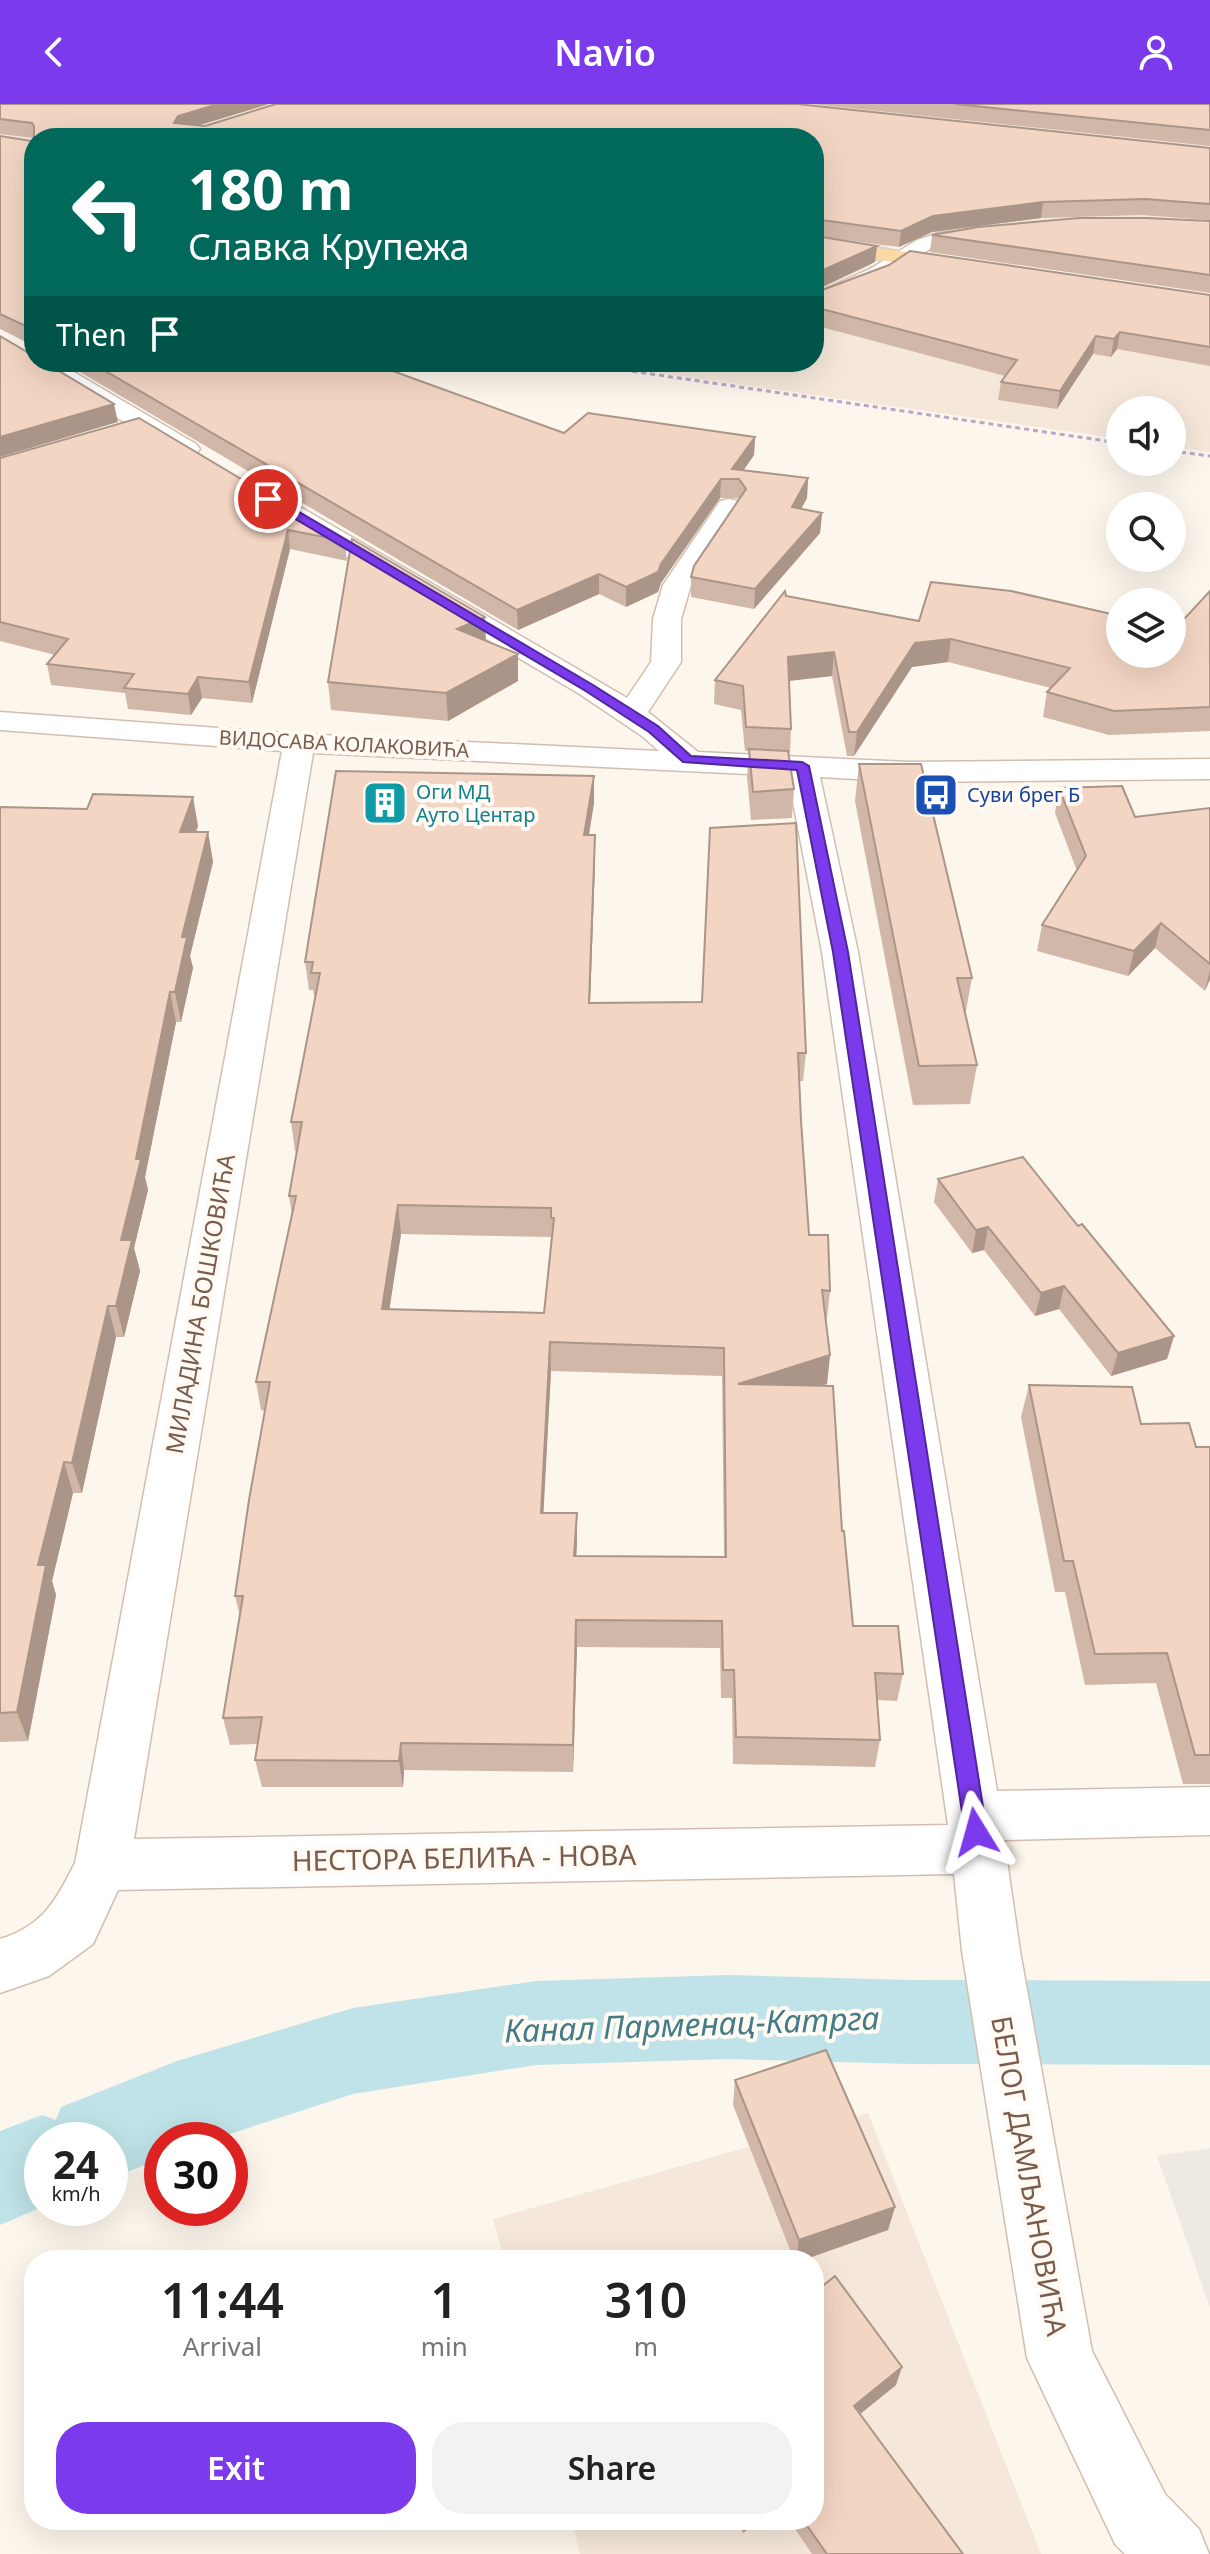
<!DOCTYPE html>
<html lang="en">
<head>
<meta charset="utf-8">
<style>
	:root { --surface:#fff; --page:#f2f2f2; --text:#222; --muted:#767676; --accent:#7c3aed }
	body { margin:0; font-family:"Noto Sans",sans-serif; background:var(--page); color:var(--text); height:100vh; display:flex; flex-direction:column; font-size:30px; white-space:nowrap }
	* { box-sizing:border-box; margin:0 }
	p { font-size:26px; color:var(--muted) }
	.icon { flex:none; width:44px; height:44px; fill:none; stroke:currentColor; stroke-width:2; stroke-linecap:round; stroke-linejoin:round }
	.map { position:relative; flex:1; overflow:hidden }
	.drawer { position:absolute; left:24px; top:2146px; width:800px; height:280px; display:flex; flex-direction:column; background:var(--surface); border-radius:32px; box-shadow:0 8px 32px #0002 }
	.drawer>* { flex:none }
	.banner { position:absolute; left:24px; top:24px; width:800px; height:244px; border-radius:32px; box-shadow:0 8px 32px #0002; background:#00695c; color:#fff; overflow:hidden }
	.buttons { position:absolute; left:1106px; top:292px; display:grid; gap:16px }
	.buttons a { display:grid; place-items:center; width:80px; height:80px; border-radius:50%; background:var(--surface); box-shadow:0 8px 32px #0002; font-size:40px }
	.speed { position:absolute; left:24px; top:2018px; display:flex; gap:16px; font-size:40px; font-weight:700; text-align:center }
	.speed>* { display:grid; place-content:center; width:104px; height:104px; border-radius:50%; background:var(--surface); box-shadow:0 8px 32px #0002; line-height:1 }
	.speed small { font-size:20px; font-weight:400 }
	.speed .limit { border:12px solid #d22; background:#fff; color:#111 }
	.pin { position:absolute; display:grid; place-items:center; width:68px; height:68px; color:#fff; margin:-34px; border:4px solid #fff; border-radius:50%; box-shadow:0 2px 8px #0007 }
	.me { position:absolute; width:88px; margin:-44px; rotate:352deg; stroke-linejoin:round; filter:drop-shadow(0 0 6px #0008) }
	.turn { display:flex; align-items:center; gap:28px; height:168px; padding:0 32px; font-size:36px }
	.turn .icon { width:104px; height:104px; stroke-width:2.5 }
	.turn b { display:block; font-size:56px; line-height:68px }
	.then { display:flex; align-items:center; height:76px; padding:0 32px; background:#0003; gap:16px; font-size:30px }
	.eta { display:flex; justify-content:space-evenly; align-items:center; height:136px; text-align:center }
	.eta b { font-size:48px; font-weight:600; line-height:56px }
	.action { display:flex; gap:16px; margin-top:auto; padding:16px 32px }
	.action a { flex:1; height:92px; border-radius:32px; background:var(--accent); color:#fff; font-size:32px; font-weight:600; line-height:92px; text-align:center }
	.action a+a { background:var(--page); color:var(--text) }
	header { display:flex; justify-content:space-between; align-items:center; height:104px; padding:0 32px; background:var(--accent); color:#fff; font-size:36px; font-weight:600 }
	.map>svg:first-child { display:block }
</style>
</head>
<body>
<header><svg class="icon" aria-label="back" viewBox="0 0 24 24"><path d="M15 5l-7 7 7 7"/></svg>Navio<svg class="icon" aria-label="person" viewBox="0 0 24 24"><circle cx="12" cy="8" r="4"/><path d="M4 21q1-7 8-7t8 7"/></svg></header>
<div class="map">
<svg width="1210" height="2450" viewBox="0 0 1210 2450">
	<rect width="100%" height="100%" fill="#fdf6ec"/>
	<path fill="#f5e8da" d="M 11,0 L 1210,0 L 1210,185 L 899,139 L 849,158 L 1210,208 L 1210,348 L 1172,343 L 1172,306 L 1120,306 L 1120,335 L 583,258 L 814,258 L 814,34 L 34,34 L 0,173 L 0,28 Z
		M 868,2009 L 1041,2450 L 580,2450 L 571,2416 L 814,2416 L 814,2156 L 504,2156 L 493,2115 Z"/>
	<path fill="#efe9e4" d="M 1210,2044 L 1210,2204 L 1157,2052 Z"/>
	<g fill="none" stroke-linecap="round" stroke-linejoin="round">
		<path fill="#bfe3e8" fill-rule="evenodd" d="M 729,1871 L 911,1876 L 1210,1877 L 1210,1961 L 911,1960 L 729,1955 L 536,1961 L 353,1990 L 211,2036 L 162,2036 L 162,2054 L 110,2075 L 110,2036 L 42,2036 L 42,2103 L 0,2121 L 0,2027 L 42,2011 L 56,2016 L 61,2003 L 177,1957 L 353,1904 L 536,1877 Z"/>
		<g stroke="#d1beb0" stroke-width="3">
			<path id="minor" d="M 992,123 L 1002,129 L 999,133 L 931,144 L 886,175 L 814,205 L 814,190 L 870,165 L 917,136 L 939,129 Z
				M 34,252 L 34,258 L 57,258 L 196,340 L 200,345 L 196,350 L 178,350 L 32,263 L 28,258 Z
				M 729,395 L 738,397 L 742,403 L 691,481 L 681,515 L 681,558 L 648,608 L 698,648 L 908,658 L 1210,655 L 1210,675 L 908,678 L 820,673 L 858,848 L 997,1687 L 1210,1683 L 1210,1731 L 1004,1736 L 1020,1847 L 1092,2247 L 1165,2390 L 1199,2425 L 1209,2450 L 1125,2450 L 1115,2440 L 1027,2254 L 962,1847 L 954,1770 L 118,1786 L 93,1840 L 49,1872 L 0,1889 L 0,1835 C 43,1822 56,1796 75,1759 L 282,647 L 0,626 L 0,608 L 299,630 L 659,647 L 642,632 L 578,589 L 284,416 L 280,410 L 284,404 L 302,404 L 627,594 L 651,558 L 653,515 L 663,481 L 720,397 ZM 313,649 L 788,672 L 822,848 L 948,1721 L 134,1735 Z"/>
		</g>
		<g stroke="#dad1cd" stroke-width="3">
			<path id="major" d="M 814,134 L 958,156 L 969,162 L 958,168 L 814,146 Z"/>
		</g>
		<use href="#minor" fill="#fff" fill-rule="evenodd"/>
		<use href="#major" fill="#fbd9a5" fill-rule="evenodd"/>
		<path stroke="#b9a8c9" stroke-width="3" stroke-dasharray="5 4" stroke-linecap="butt" d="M 570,258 L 1120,339
			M 1172,347 L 1210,352"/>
	</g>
	<path fill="#d1b7a8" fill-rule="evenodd" d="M 0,0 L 269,0 L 199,21 L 205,22 L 276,0 L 797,0 L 1210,44 L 1210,116 L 1142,111 L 1041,114 L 932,128 L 899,143 L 815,132 L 877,142 L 875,158 L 814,187 L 814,34 L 34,34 L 34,242 L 0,225 L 0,32 L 31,37 L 34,34 L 0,30 Z
		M 811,0 L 1210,0 L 1210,42 Z
		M 1210,117 L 1210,189 L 930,148 L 932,131 Z
		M 814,189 L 1210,191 L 1210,262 L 1117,245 L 1111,253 L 1093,250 L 1057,305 L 998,296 L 1001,278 L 1005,272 L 814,221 Z
		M 63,258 L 347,258 L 354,262 L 564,329 L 755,333 L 754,351 L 744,366 L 808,374 L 807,394 L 801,405 L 822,409 L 820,429 L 754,505 L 691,493 L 691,473 L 739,395 L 738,394 L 720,394 L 661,479 L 658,488 L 626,503 L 599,490 L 518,526 Z
		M 0,354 L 345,437 L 347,457 L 290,445 L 252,599 L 202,594 L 191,611 L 128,605 L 125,589 L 51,581 L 47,560 L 55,551 L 0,537 Z
		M 1210,487 L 1210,627 L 1109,631 L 1043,613 L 1047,588 L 1051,584 L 948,558 L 912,563 L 854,652 L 847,652 L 832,572 L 789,577 L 791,625 L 790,649 L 788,649 L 794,685 L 792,714 L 751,716 L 747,673 L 749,647 L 745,647 L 741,606 L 714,600 L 715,576 L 786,492 L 919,517 L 1176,524 Z
		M 486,537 L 518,550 L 518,577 L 448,617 L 331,606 L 328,578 Z
		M 859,660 L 972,874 L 965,912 L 977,961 L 970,1000 L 913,1001 L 855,697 Z
		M 1059,684 L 1135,713 L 1210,704 L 1210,875 L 1205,887 L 1155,844 L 1128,872 L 1037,847 L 1042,821 L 1077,767 L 1055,709 Z
		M 594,699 L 589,731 L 595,758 L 590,899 L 806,949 L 803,977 L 799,977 L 809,1131 L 830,1187 L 827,1215 L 826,1215 L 830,1251 L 827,1280 L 821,1281 L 842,1427 L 853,1522 L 903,1570 L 897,1597 L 877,1596 L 880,1636 L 875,1663 L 733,1660 L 732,1594 L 721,1594 L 720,1544 L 577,1543 L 573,1668 L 404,1666 L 403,1683 L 262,1683 L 255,1656 L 258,1640 L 230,1641 L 223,1614 L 240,1512 L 235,1492 L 265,1307 L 261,1306 L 256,1278 L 292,1111 L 289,1092 L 297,1047 L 295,1047 L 291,1018 L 315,896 L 313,886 L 309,886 L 305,858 ZM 401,1130 L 551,1133 L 544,1209 L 389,1205 ZM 551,1267 L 722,1272 L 724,1453 L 576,1452 L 577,1438 L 543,1409 Z
		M 0,703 L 198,722 L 196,728 L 208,728 L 213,758 L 190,852 L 193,864 L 181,918 L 176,918 L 145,1073 L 148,1086 L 134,1144 L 140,1167 L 124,1233 L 116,1233 L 82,1389 L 73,1389 L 52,1477 L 56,1491 L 28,1637 L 0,1638 Z
		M 938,1075 L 1174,1232 L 1167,1255 L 1111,1272 L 1059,1205 L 1035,1212 L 984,1146 L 972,1149 L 934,1098 Z
		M 1029,1281 L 1141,1320 L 1196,1343 L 1210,1343 L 1210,1680 L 1183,1680 L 1156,1579 L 1085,1581 L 1065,1488 L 1055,1488 L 1021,1313 Z
		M 735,1976 L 895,2103 L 888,2126 L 803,2156 L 794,2156 L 733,2001 Z
		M 814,2189 L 896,2281 L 860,2310 L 963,2450 L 812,2450 L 789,2416 L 814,2416 Z
		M 735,2416 L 759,2416 L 743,2429 Z"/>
	<path fill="#aa9588" d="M 218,0 L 269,0 L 180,27 L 174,19 L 178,12 Z
		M 1043,98 L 1041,114 L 932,128 L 899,143 L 901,127 L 933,112 Z
		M 877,142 L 875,158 L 814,187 L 814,170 Z
		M 1120,228 L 1117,245 L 1111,253 L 1114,235 Z
		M 1096,232 L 1093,250 L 1057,305 L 1060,287 Z
		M 114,300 L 118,318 L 0,353 L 0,333 Z
		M 755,333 L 754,351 L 737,375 L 732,365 Z
		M 808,374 L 807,394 L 791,423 L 792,403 Z
		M 721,375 L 720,394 L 661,479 L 658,488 L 626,503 L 626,483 L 661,460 Z
		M 822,409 L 820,429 L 754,505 L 755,485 Z
		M 288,426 L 290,445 L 252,599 L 249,578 Z
		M 599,470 L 599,490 L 518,526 L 517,506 Z
		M 485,513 L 486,540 L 457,525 Z
		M 951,535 L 948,558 L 912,563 L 854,652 L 857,628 L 915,539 Z
		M 834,548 L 832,572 L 787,577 L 788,553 Z
		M 518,550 L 518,577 L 448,617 L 446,589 Z
		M 198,573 L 202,594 L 191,611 L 188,590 Z
		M 594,672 L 594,699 L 584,759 L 584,731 Z
		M 193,693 L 198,722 L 185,758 L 180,728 Z
		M 208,728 L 213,758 L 190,852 L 193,864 L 181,918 L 175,888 L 182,833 Z
		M 595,731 L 595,758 L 589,927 L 589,899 Z
		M 1161,819 L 1155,844 L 1128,872 L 1134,847 Z
		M 1210,866 L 1210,875 L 1205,887 Z
		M 170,888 L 176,918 L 145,1073 L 148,1086 L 134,1144 L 140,1167 L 124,1233 L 116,1202 L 121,1136 L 136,1055 Z
		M 398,1101 L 401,1130 L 385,1234 L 382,1205 Z
		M 988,1123 L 984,1146 L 972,1149 L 976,1126 Z
		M 1064,1182 L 1059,1205 L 1035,1212 L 1041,1189 Z
		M 108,1202 L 116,1233 L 82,1389 L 72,1359 Z
		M 1174,1232 L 1167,1255 L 1111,1272 L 1118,1249 Z
		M 550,1238 L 551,1267 L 542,1437 L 541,1409 Z
		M 830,1251 L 827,1280 L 736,1309 L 738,1280 Z
		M 64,1358 L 73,1389 L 52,1477 L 56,1491 L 28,1637 L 17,1608 L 38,1461 Z
		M 577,1409 L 577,1438 L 575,1480 L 574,1452 Z
		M 576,1516 L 577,1543 L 573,1668 L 573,1641 Z
		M 401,1639 L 404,1666 L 403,1683 L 399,1657 Z
		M 895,2103 L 888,2126 L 803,2156 L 796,2156 L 799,2136 Z
		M 902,2263 L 896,2281 L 849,2319 L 854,2302 Z
		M 746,2416 L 759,2416 L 743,2429 Z"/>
	<path fill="#f3d5c3" stroke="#aa9588" stroke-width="2" fill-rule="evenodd" d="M 0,0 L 218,0 L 178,12 L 174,19 L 205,22 L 276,0 L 797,0 L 1210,44 L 1210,100 L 1145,95 L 1043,98 L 933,112 L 901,127 L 814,115 L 814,34 L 34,34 L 34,237 L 32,225 L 0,210 L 0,32 L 31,37 L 34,34 L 34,22 L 32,19 L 0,15 Z
		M 955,0 L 1210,0 L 1210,26 Z
		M 1079,114 L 1146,114 L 1210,117 L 1210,171 L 932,131 L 978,123 Z
		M 814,124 L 815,132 L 877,142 L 814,170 Z
		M 910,147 L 1210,191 L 1210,243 L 1120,228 L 1114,235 L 1096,232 L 1060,287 L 1001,278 L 1017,256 L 814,203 L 814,189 L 889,161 Z
		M 0,232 L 34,252 L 34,258 L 44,258 L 114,300 L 0,333 Z
		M 90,258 L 347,258 L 354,262 L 363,258 L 368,258 L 564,329 L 588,309 L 755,333 L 732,365 L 808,374 L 792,403 L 822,409 L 755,485 L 691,473 L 694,462 L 746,385 L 739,375 L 721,375 L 661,460 L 658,468 L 626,483 L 599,470 L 517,506 Z
		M 139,314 L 345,437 L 288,426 L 249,578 L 198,573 L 188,590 L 124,584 L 134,570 L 47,560 L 68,535 L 0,518 L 0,354 Z
		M 352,435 L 485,513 L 457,525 L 518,550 L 446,589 L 328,578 Z
		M 931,478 L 1011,487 L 1120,512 L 1120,550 L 1172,550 L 1172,523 L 1176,524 L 1210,487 L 1210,603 L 1114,607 L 1047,588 L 1070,564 L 951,535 L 915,539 L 857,628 L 849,628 L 834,548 L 788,553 L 791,625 L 746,623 L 743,582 L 715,576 L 785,487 L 786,492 L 919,517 Z
		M 749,645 L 788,647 L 794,685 L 753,688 Z
		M 859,660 L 921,660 L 972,874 L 957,874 L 977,961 L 919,962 Z
		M 336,667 L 594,672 L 584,731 L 595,731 L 589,899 L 702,898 L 710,724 L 796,719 L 806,949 L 798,949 L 801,1017 L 809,1131 L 828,1131 L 830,1187 L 822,1186 L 830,1251 L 738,1280 L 833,1282 L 842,1427 L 844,1427 L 853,1522 L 898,1522 L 903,1570 L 875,1569 L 880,1636 L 736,1633 L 734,1566 L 723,1566 L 722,1517 L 576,1516 L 573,1641 L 401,1639 L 399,1657 L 255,1656 L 262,1613 L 223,1614 L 243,1492 L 235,1492 L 249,1396 L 270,1278 L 256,1278 L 296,1092 L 289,1092 L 302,1018 L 291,1018 L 320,869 L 311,869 L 313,858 L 305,858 ZM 398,1101 L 551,1104 L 551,1114 L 554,1114 L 544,1209 L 382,1205 ZM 550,1238 L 724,1244 L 726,1453 L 574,1452 L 577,1409 L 541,1409 Z
		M 1122,682 L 1135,713 L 1210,704 L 1210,860 L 1161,819 L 1134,847 L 1042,821 L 1086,752 L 1059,684 Z
		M 93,690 L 193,693 L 180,728 L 208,728 L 182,833 L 187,833 L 175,888 L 170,888 L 136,1055 L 141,1055 L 121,1136 L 132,1136 L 116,1202 L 108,1202 L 72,1359 L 64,1358 L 38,1461 L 46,1461 L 17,1608 L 0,1609 L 0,703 L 87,705 Z
		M 1023,1053 L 1078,1122 L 1082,1120 L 1174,1232 L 1118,1249 L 1064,1182 L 1041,1189 L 988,1123 L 976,1126 L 938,1075 Z
		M 1029,1281 L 1132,1283 L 1141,1320 L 1189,1319 L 1196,1343 L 1210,1343 L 1210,1651 L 1195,1651 L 1167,1549 L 1095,1550 L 1073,1457 L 1064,1457 Z
		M 826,1946 L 895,2103 L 799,2136 L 735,1976 Z
		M 835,2172 L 902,2263 L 854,2302 L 963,2450 L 827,2450 L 803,2416 L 814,2416 L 814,2189 Z"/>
	<path fill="#7c3aed" stroke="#51269a" stroke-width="2" d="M 265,392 L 272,392 L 593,581 L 658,622 L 691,652 L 802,658 L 809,662 L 848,848 L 987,1728 L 984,1735 L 976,1738 L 968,1735 L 965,1728 L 833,848 L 797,666 L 683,658 L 649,628 L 584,586 L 265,397 Z"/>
	<defs>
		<g id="bus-square" transform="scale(2.3)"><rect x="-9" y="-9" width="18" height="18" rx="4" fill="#1a4fb4" stroke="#fffaf3"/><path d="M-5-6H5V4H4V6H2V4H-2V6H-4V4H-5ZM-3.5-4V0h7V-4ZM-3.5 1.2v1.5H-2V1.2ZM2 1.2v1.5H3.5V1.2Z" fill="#fff"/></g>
		<g id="building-square" transform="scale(2.3)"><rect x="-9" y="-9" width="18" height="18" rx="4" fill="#0f9aa8" stroke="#fffaf3"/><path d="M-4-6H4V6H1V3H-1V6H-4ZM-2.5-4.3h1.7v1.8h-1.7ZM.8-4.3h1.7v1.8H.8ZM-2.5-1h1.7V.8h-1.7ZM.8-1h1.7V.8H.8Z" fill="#fff"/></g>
	</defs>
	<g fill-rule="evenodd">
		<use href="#bus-square" x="936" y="691"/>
		<use href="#building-square" x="385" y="699"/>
	</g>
	<g text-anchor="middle" stroke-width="8" stroke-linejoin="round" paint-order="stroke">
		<g font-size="20" fill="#7a5c4d" stroke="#fffaf3">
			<text transform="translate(344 640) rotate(3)" y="7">ВИДОСАВА КОЛАКОВИЋА</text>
		</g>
		<g font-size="20" fill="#0d838f" stroke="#fffaf3" text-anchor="start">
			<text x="416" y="695">Оги МД<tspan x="416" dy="23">Ауто Центар</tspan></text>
		</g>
		<g font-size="20" fill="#164399" stroke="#fffaf3" text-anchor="start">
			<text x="967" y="698">Суви брег Б</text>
		</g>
		<g font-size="24" fill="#7a5c4d" stroke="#fffaf3">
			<text transform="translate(201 1200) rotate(-80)" y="8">МИЛАДИНА БОШКОВИЋА</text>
		</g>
		<g font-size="28" fill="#7a5c4d" stroke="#fffaf3">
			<text transform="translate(464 1754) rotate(-1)" y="10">НЕСТОРА БЕЛИЋА - НОВА</text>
			<text transform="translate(1029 2072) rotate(80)" y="10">БЕЛОГ ДАМЉАНОВИЋА</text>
		</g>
		<g font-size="32" font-style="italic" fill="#437c86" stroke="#fffaf3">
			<text transform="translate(692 1921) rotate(-2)" y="11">Канал Парменац-Катрга</text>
		</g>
	</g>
</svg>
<div class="buttons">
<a><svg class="icon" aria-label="sound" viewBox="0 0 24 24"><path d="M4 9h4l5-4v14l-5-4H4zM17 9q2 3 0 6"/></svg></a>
<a><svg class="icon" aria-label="search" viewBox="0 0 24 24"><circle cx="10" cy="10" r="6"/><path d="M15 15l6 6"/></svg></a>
<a><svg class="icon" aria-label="layers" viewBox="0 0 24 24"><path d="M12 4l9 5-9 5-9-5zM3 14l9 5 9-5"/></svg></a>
</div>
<div class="speed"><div>24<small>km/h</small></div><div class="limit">30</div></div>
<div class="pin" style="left:268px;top:395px;background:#d93025"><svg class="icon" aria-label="arrive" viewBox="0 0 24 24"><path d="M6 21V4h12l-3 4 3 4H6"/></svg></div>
<svg class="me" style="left:976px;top:1728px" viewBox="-20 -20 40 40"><path d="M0-17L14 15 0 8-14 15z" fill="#7c3aed" stroke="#fff" stroke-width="4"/></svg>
<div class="banner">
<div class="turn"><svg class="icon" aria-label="left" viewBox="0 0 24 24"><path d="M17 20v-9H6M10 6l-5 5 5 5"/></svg><div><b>180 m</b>Славка Крупежа</div></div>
<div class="then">Then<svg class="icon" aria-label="arrive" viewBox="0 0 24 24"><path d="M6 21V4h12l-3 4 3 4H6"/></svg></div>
</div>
<section class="drawer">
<div class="eta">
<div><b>11:44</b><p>Arrival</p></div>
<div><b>1</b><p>min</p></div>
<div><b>310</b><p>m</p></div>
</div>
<div class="action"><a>Exit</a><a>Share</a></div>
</section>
</div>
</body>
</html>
